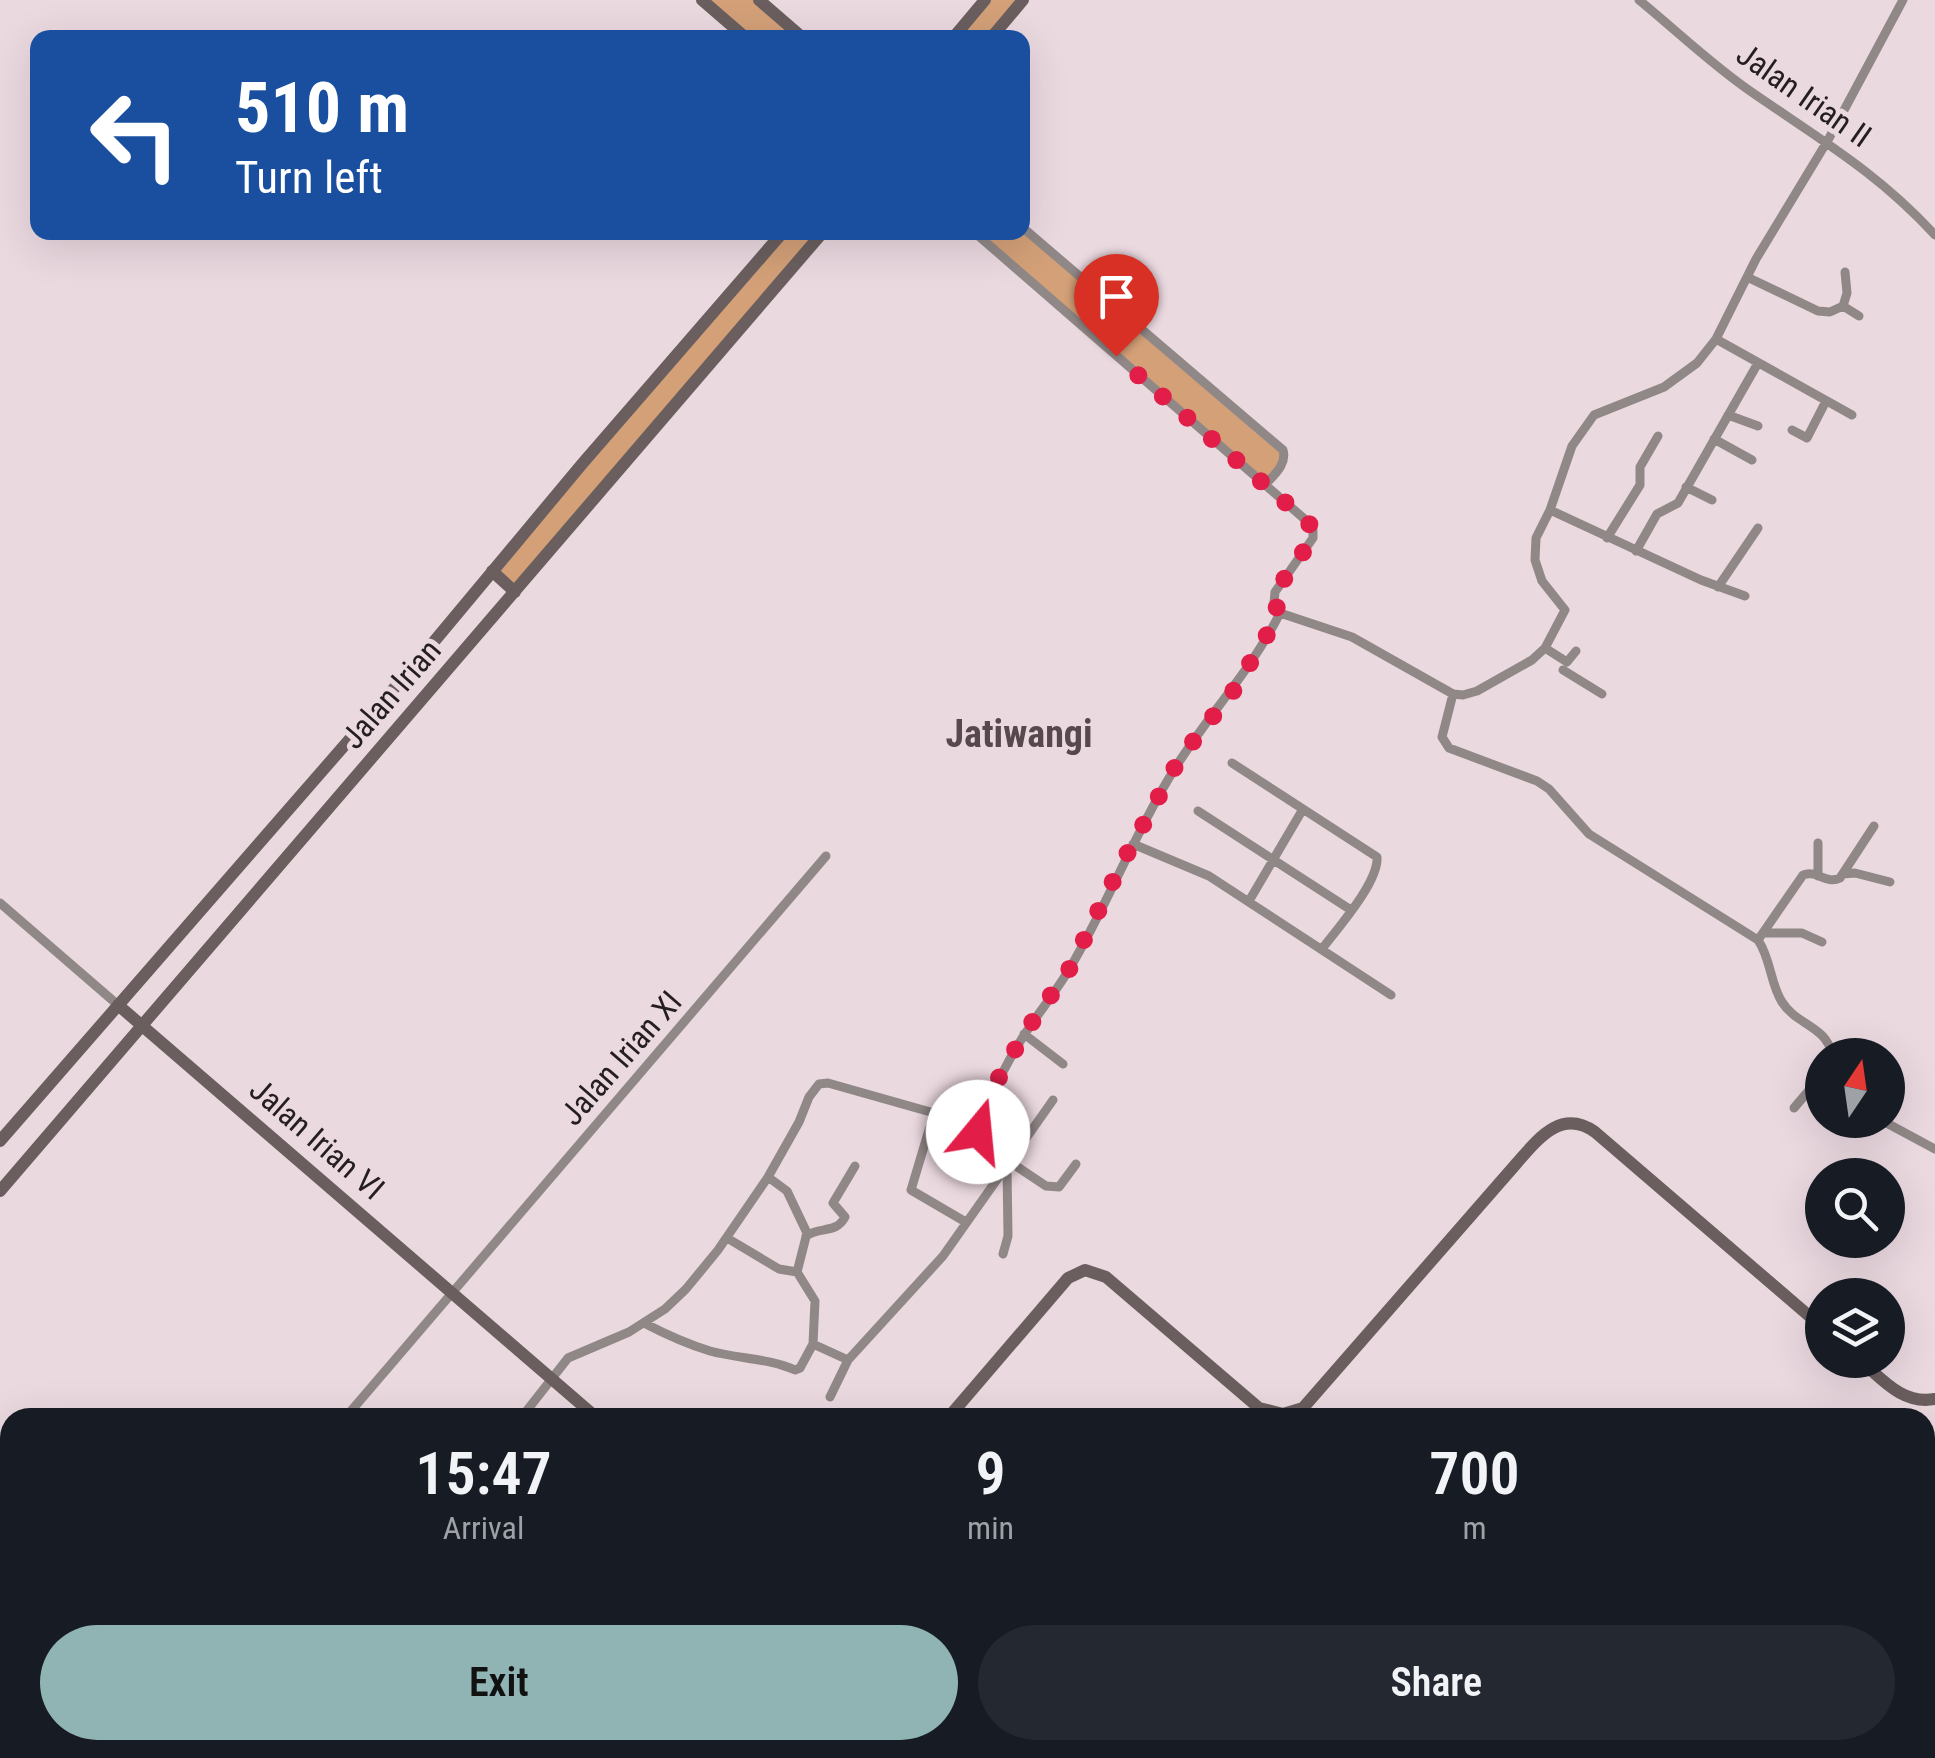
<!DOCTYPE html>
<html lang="en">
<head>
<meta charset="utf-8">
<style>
	:root { --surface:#171b24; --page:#242831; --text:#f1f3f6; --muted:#9ea1a6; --accent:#90b4b4 }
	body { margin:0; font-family:"Roboto Condensed",sans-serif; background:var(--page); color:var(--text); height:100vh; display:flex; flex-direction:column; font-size:38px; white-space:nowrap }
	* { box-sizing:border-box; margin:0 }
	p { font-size:32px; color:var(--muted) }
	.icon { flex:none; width:55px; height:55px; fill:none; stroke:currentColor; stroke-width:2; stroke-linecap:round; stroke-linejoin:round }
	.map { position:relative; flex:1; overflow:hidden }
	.side { position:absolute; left:0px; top:1408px; width:1935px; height:352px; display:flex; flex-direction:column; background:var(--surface); border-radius:30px 30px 0 0; box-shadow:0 10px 40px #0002 }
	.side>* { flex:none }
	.banner { position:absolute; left:30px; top:30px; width:1000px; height:210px; border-radius:20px; box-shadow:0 10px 40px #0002; background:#1a4fa0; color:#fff; overflow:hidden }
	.needle { width:65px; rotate:13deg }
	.controls { position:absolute; left:1805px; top:1038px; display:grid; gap:20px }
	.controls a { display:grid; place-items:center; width:100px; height:100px; border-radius:50%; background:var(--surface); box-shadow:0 10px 40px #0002; font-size:50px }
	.pin { position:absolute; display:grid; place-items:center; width:85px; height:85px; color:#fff; margin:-102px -42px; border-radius:50% 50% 50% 0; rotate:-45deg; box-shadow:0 0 10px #0007 }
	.pin .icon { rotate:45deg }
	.me { position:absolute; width:110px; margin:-55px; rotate:17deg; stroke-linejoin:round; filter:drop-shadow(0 0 8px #0008) }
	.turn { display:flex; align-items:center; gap:35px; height:210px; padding:0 40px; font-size:45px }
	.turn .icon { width:130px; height:130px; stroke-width:2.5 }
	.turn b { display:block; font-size:70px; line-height:85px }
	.eta { display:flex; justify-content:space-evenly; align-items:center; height:170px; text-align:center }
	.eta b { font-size:60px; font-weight:600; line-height:70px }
	.primary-button { display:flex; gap:20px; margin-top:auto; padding:20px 40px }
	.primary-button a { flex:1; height:115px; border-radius:60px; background:var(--accent); color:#111; font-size:40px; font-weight:600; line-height:115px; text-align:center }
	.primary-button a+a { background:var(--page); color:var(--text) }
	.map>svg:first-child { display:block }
</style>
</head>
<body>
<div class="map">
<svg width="1935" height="1758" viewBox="0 0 1935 1758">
	<rect width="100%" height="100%" fill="#ebd9e0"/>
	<path fill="#d3a078" d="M 702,0 L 758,0 L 801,37 L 746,37 Z
		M 985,0 L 1023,0 L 991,37 L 953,38 Z
		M 1022,232 L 1285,457 L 1266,484 L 973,233 Z
		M 783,233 L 823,233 L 515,592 L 492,571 Z"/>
	<path fill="#8074c4" d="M 1828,1750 L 1935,1752 L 1935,1758 L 1857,1758 Z"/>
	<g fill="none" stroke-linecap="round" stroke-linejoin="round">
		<path stroke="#8074c4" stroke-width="18" d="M 1468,1750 L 1472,1758
			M 1746,1750 L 1753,1758
			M 1905,1750 L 1935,1753"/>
		<path stroke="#908887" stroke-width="9" d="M 1639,0 C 1677,31 1713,66 1753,93 C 1821,140 1878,173 1935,235
			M 1022,227 L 1283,450 C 1287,464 1275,474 1266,484
			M 1747,277 L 1818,311 L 1830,312 L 1843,306 L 1859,316
			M 1843,306 L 1847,293 L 1845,272
			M 1716,339 L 1852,415
			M 1728,415 L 1758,426
			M 1792,430 L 1807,438 L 1826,401
			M 1714,439 L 1752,460
			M 1686,487 L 1712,500
			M 1550,510 L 1701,580 L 1745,596
			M 1607,538 L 1640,485 L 1640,467 L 1658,436
			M 1636,551 L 1657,514 L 1678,503 L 1758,363
			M 1718,587 L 1758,528
			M 1280,613 L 1352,637 L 1453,694 L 1463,695 L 1477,691 L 1532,660 L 1545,648 L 1565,610 L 1542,581 L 1535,560 L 1536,538 L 1550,510 L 1572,446 L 1594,415 L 1664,387 L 1697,363 L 1716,339 L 1756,259 L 1828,140 L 1903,0
			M 1545,648 L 1567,662 L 1576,651
			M 1563,670 L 1602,694
			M 1453,694 L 1442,737 L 1449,748 L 1537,781 L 1549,789 L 1589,834 L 1758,940 C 1771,959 1770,983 1782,1002 C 1796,1025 1827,1026 1832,1055
			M 1232,763 L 1377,857 C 1379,882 1337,929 1322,949
			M 1198,811 L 1351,910
			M 1818,843 L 1818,876
			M 1133,844 L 1209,876 L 1391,995
			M 1843,874 L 1855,873 L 1890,882
			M 1249,901 L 1303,809
			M 0,903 L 118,1005
			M 1764,933 L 1802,933 L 1822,942
			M 1758,940 L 1803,875 C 1816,869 1826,885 1840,878 L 1874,826
			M 1024,1034 L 1063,1064
			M 1794,1108 L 1822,1075
			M 934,1113 L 911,1190 L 964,1221
			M 972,1114 L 982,1139 L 1001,1156 L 1046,1186 L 1059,1187 L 1076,1164
			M 1881,1120 L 1935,1149
			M 768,1177 L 787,1191 L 807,1233 L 797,1272 L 815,1301 L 813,1344
			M 806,1236 C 821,1226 836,1234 845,1217 L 833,1203 L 855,1166
			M 727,1238 L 779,1269 L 797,1272
			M 1003,1254 L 1008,1236 L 1007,1168
			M 644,1323 C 665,1334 687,1344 710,1351 C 739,1359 768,1358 795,1370 L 800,1368 L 813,1344 L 848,1360 L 943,1256 L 1053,1100
			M 830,1397 L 848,1360
			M 345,1418 L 826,856
			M 521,1418 L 568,1358 L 629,1332 L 665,1309 L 686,1289 L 718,1250 L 768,1177 L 799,1122 L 809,1097 L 819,1084 L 828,1083 L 934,1113 L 972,1114 C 993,1098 1004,1067 1018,1045 C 1034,1018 1054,995 1070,968 C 1106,907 1132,840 1169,778 C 1203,720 1249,675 1280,613 L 1274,603 L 1275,592 L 1313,538 L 1313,530 L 1308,522 L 974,232
			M 0,1656 L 10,1665
			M 111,1750 L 121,1758
			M 440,1750 L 457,1758
			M 987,1750 L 996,1758
			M 349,1758 L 366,1750
			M 652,1758 L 659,1750
			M 1299,1758 L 1306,1750"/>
		<path stroke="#6a5f5e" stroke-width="12" d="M 702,0 L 746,38
			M 759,0 L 803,38
			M 953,38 L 985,0
			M 991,38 L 1023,0
			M 492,571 L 515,592
			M 118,1005 L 597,1418
			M 0,1141 L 417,662 L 582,464 L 783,232
			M 0,1191 L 823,232
			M 1860,1360 C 1883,1380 1903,1405 1935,1399
			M 948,1418 L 1068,1278 L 1085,1270 L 1106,1277 L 1259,1408 L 1283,1414 L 1303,1408 L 1516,1164 C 1538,1139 1561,1108 1595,1132 L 1822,1327"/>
	</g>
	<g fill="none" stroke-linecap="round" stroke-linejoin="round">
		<path stroke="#e11d48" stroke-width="18" stroke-dasharray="0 32.4" d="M 978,1132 L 972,1114 L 985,1102 L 1024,1034 L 1070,968 L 1121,865 L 1180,758 L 1234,690 L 1280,613 L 1274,603 L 1275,592 L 1313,538 L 1313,530 L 1308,522 L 1116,356"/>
	</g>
	<g text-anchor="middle" stroke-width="10" stroke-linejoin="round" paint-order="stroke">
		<g font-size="32" fill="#251e20" stroke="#ebd9e0">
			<text transform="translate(1804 95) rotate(35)" y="11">Jalan Irian II</text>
			<text transform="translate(391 694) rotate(-49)" y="11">Jalan Irian</text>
			<text transform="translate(621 1058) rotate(-49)" y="11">Jalan Irian XI</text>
			<text transform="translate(317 1139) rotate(41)" y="11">Jalan Irian VI</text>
		</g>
		<g font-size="38" font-weight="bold" fill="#56484d" stroke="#ebd9e0">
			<text x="1019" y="747">Jatiwangi</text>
		</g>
	</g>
</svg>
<div class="controls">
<a><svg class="needle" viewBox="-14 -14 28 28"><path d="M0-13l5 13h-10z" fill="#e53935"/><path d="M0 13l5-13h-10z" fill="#9ea1a6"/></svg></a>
<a><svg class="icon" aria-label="search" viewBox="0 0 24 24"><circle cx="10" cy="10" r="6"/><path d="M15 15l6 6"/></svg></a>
<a><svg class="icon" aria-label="layers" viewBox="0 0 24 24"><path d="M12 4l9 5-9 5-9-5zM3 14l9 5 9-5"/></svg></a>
</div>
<div class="pin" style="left:1116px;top:356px;background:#d93025"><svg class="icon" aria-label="arrive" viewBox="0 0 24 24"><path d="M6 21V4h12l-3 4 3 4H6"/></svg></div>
<svg class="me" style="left:978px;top:1132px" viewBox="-20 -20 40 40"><circle r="19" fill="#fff"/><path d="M0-13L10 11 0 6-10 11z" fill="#e11d48"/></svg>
<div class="banner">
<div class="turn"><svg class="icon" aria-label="left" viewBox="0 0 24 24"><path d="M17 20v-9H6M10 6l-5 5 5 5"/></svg><div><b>510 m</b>Turn left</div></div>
</div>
<section class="side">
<div class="eta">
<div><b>15:47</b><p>Arrival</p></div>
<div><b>9</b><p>min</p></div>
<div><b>700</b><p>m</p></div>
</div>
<div class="primary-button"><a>Exit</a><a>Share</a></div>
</section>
</div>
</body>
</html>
